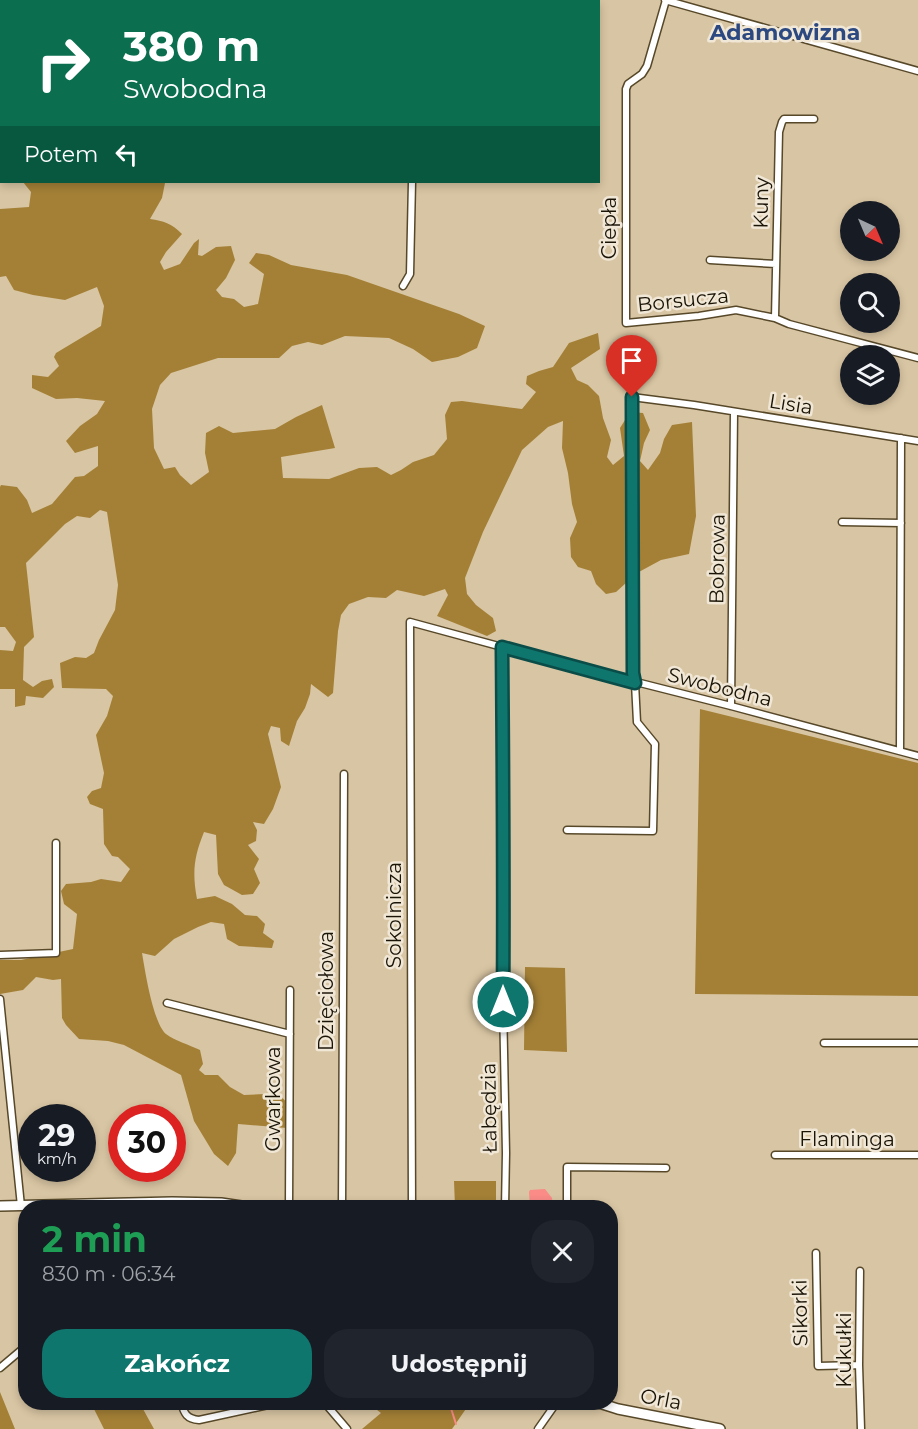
<!DOCTYPE html>
<html lang="pl">
<head>
<meta charset="utf-8">
<style>
	:root { --surface:#171b24; --page:#20242c; --text:#f1f3f6; --muted:#9ea1a6; --accent:#0f766e }
	body { margin:0; font-family:Montserrat,sans-serif; background:var(--page); color:var(--text); height:100vh; display:flex; flex-direction:column; font-size:22px; white-space:nowrap }
	* { box-sizing:border-box; margin:0 }
	p { font-size:20px; color:var(--muted) }
	.icon { flex:none; width:33px; height:33px; fill:none; stroke:currentColor; stroke-width:2; stroke-linecap:round; stroke-linejoin:round }
	.map { position:relative; flex:1; overflow:hidden }
	.panel { position:absolute; left:18px; top:1200px; width:600px; height:210px; display:flex; flex-direction:column; background:var(--surface); border-radius:24px; box-shadow:0 3px 9px #0003 }
	.panel>* { flex:none }
	.guide { position:absolute; left:0px; top:0px; width:600px; height:183px; box-shadow:0 3px 9px #0003; background:#0b6e4f; color:#fff; overflow:hidden }
	.needle { width:39px; rotate:136deg }
	.buttons { position:absolute; left:840px; top:201px; display:grid; gap:12px }
	.buttons a { display:grid; place-items:center; width:60px; height:60px; border-radius:50%; background:var(--surface); box-shadow:0 3px 9px #0003; font-size:30px }
	.speed { position:absolute; left:18px; top:1104px; display:flex; gap:12px; font-size:30px; font-weight:700; text-align:center }
	.speed>* { display:grid; place-content:center; width:78px; height:78px; border-radius:50%; background:var(--surface); box-shadow:0 3px 9px #0003; line-height:1 }
	.speed small { font-size:15px; font-weight:400 }
	.speed .limit { border:9px solid #d22; background:#fff; color:#111 }
	.pin { position:absolute; display:grid; place-items:center; width:51px; height:51px; color:#fff; margin:-62px -26px; border-radius:50% 50% 50% 0; rotate:-45deg; box-shadow:0 0 6px #0007 }
	.pin .icon { rotate:45deg }
	.me { position:absolute; width:66px; margin:-33px; rotate:0deg; stroke-linejoin:round; filter:drop-shadow(0 0 4px #0008) }
	.turn { display:flex; align-items:center; gap:21px; height:126px; padding:0 24px; font-size:27px }
	.turn .icon { width:78px; height:78px; stroke-width:2.5 }
	.turn b { display:block; font-size:42px; line-height:51px }
	.then { display:flex; align-items:center; height:57px; padding:0 24px; background:#0003; gap:12px; font-size:22px }
	.round { display:grid; place-items:center; flex:none; width:63px; height:63px; border-radius:24px; background:var(--page) }
	.headline { display:flex; align-items:center; justify-content:space-between; height:102px; padding:0 24px }
	h1 { font-size:36px; font-weight:700; line-height:45px; color:#1e9e55 }
	.action { display:flex; gap:12px; margin-top:auto; padding:12px 24px }
	.action a { flex:1; height:69px; border-radius:24px; background:var(--accent); color:#fff; font-size:24px; font-weight:700; line-height:69px; text-align:center }
	.action a+a { background:var(--page); color:var(--text) }
	.map>svg:first-child { display:block }
</style>
</head>
<body>
<div class="map">
<svg width="918" height="1429" viewBox="0 0 918 1429">
	<rect width="100%" height="100%" fill="#d8c5a3"/>
	<path fill="#a48036" d="M 23,182 L 154,182 L 165,183 L 162,198 L 150,219 C 164,221 171,223 182,234 L 166,252 L 160,262 L 164,270 L 180,264 L 194,243 L 199,239 L 198,255 L 202,256 L 216,247 L 231,246 L 235,260 L 226,278 L 216,290 L 222,297 L 234,299 L 244,307 L 258,304 L 264,274 L 249,263 L 256,253 L 269,255 L 291,265 L 347,275 L 459,314 L 485,326 L 477,348 L 458,357 L 432,362 L 413,349 L 389,338 L 345,336 L 322,345 L 308,342 L 292,346 L 279,358 L 218,358 L 171,373 L 160,385 L 152,409 L 154,448 L 164,469 L 175,467 L 180,475 L 191,485 L 209,472 L 205,453 L 206,433 L 219,426 L 233,433 L 275,429 L 296,417 L 322,405 L 335,448 L 281,457 L 283,478 L 329,479 L 359,468 L 377,467 L 391,475 L 401,470 L 413,462 L 434,455 L 447,439 L 445,415 L 451,402 L 462,401 L 522,409 L 536,392 L 526,384 L 527,376 L 539,371 L 553,367 L 569,343 L 598,333 L 600,349 L 571,368 L 577,380 L 588,385 L 599,396 L 603,418 L 611,440 L 607,457 L 613,465 L 624,456 L 620,428 L 630,412 L 643,413 L 650,430 L 644,443 L 640,461 L 648,470 L 660,453 L 664,439 L 672,425 L 692,422 L 696,516 L 689,554 L 661,560 L 637,573 L 616,592 L 606,594 L 596,584 L 591,571 L 578,567 L 571,557 L 570,538 L 577,522 L 572,504 L 568,473 L 562,448 L 563,421 L 548,427 L 522,450 L 483,532 L 465,578 L 467,594 L 476,605 L 493,618 L 496,631 L 487,636 L 437,616 L 448,595 L 445,589 L 424,596 L 397,590 L 386,598 L 368,597 L 349,604 L 341,615 L 338,631 L 333,693 L 328,697 L 311,684 L 310,694 L 305,708 L 297,721 L 289,746 L 281,741 L 280,728 L 271,726 L 268,734 L 281,787 L 273,809 L 264,824 L 253,822 L 257,830 L 256,841 L 248,845 L 259,859 L 254,869 L 260,883 L 253,894 L 242,895 L 224,885 L 218,874 L 216,835 L 204,832 C 194,857 192,872 197,899 L 215,896 L 232,904 L 245,915 L 257,916 L 265,924 L 263,933 L 274,941 L 272,948 L 239,946 L 227,939 L 224,924 L 211,922 L 198,927 L 174,939 L 155,956 L 142,953 C 145,970 153,1023 166,1034 C 175,1041 190,1045 200,1050 L 203,1064 L 199,1070 L 205,1075 L 218,1075 L 230,1087 L 244,1095 L 264,1094 L 280,1095 L 288,1104 L 287,1128 L 238,1124 L 236,1153 L 228,1166 L 214,1154 L 194,1121 L 181,1075 L 124,1045 L 108,1041 L 79,1039 L 66,1025 L 62,1018 L 61,979 L 53,980 L 36,977 L 23,990 L 0,994 L 0,960 L 21,960 L 73,949 L 77,914 L 64,904 L 61,891 L 66,884 L 91,882 L 101,879 L 121,882 L 130,869 L 118,857 L 112,856 L 104,844 L 103,809 L 90,804 L 87,797 L 92,791 L 101,788 L 104,773 L 96,735 L 107,716 L 113,696 L 106,689 L 62,688 L 60,663 L 75,657 L 86,658 L 94,653 L 99,640 L 115,610 L 118,585 L 107,512 L 100,510 L 90,518 L 77,516 L 65,524 L 26,563 L 34,637 L 24,647 L 23,680 L 33,687 L 42,681 L 52,679 L 54,687 L 43,698 L 26,696 L 25,705 L 15,707 L 15,689 L 0,689 L 0,650 L 13,651 L 16,642 L 5,627 L 0,627 L 0,487 L 1,485 L 17,487 L 27,500 L 32,513 L 52,504 L 75,477 L 84,476 L 98,466 L 98,446 L 75,453 L 66,441 L 80,426 L 97,414 L 105,401 L 77,398 L 56,399 L 32,388 L 32,375 L 48,377 L 59,366 L 54,357 L 56,353 L 101,326 L 104,306 L 97,287 L 65,300 L 33,295 L 14,290 L 6,276 L 0,277 L 0,209 L 29,207 L 31,192 Z
		M 700,709 L 918,763 L 918,996 L 695,994 Z
		M 525,967 L 565,968 L 567,1052 L 524,1050 Z
		M 454,1181 L 496,1181 L 496,1207 L 455,1207 Z
		M 0,1392 L 15,1429 L 0,1429 Z
		M 91,1403 L 135,1403 L 136,1406 L 143,1409 L 154,1429 L 104,1429 Z
		M 368,1403 L 470,1403 L 452,1429 L 362,1429 L 381,1413 Z"/>
	<path fill="#fa8b87" d="M 545,1189 L 552,1198 L 553,1207 L 530,1207 L 529,1192 L 530,1190 Z"/>
	<g fill="none" stroke-linecap="round" stroke-linejoin="round">
		<path stroke="#fa8b87" stroke-width="2" d="M 449,1402 L 456,1424"/>
		<g stroke="#574829" stroke-width="9">
			<path id="street" d="M 665,0 L 918,71
				M 666,0 L 647,66 L 642,74 L 628,84 L 626,89 L 626,323 L 699,316 L 736,310 L 775,318 L 789,324 L 918,358
				M 395,2 L 395,0
				M 710,260 L 776,264
				M 403,286 L 410,274 L 412,182
				M 775,318 L 779,132 L 782,122 L 784,119 L 814,119
				M 842,522 L 901,523
				M 502,647 L 502,771 L 504,825 L 503,1002 L 506,1153 L 505,1208
				M 731,706 L 734,412
				M 900,751 L 901,438
				M 567,830 L 653,831 L 655,744 L 637,722 L 635,683 L 633,673 L 632,397 L 694,405 L 918,441
				M 0,955 L 56,953 L 56,843
				M 0,999 L 21,1206
				M 167,1003 L 290,1034
				M 824,1043 L 918,1043
				M 775,1155 L 918,1155
				M 289,1208 L 290,990
				M 342,1208 L 344,774
				M 412,1208 L 410,622 L 565,664 L 731,706 L 918,756
				M 567,1208 L 567,1167 L 666,1168
				M 816,1253 L 818,1366 L 859,1365
				M 860,1271 L 859,1365 L 861,1429
				M 0,1368 L 26,1346
				M 181,1402 C 184,1414 187,1419 199,1420 L 282,1402
				M 324,1402 L 347,1429
				M 538,1429 L 557,1402"/>
		</g>
		<g stroke="#574829" stroke-width="12">
			<path id="secondary" d="M 0,1206 L 172,1202 L 221,1203 L 255,1208
				M 596,1402 L 618,1409 L 720,1429"/>
		</g>
		<use href="#street" stroke="#fff" stroke-width="6"/>
		<use href="#secondary" stroke="#fff" stroke-width="9"/>
	</g>
	<g fill="none" stroke-linecap="round" stroke-linejoin="round">
		<g stroke="#0a4d48" stroke-width="15">
			<path id="route" d="M 503,1002 C 504,884 503,766 502,647 L 635,683 L 633,673 L 632,397"/>
		</g>
		<use href="#route" stroke="#0f766e" stroke-width="10"/>
	</g>
	<g text-anchor="middle" stroke-width="5" stroke-linejoin="round" paint-order="stroke">
		<g font-size="20" fill="#1a1407" stroke="#f1e7d6">
			<text transform="translate(761 203) rotate(-89)" y="7">Kuny</text>
			<text transform="translate(609 228) rotate(-90)" y="7">Ciepła</text>
			<text transform="translate(683 300) rotate(-6)" y="7">Borsucza</text>
			<text transform="translate(791 404) rotate(9)" y="7">Lisia</text>
			<text transform="translate(717 559) rotate(-89)" y="7">Bobrowa</text>
			<text transform="translate(720 687) rotate(14)" y="7">Swobodna</text>
			<text transform="translate(394 915) rotate(-90)" y="7">Sokolnicza</text>
			<text transform="translate(326 991) rotate(-90)" y="7">Dzięciołowa</text>
			<text transform="translate(273 1099) rotate(-90)" y="7">Gwarkowa</text>
			<text transform="translate(489 1108) rotate(-91)" y="7">Łabędzia</text>
			<text x="847" y="1146">Flaminga</text>
			<text transform="translate(800 1313) rotate(-91)" y="7">Sikorki</text>
			<text transform="translate(844 1350) rotate(-90)" y="7">Kukułki</text>
			<text transform="translate(661 1399) rotate(11)" y="7">Orla</text>
		</g>
		<g font-size="22" font-weight="bold" fill="#2c4880" stroke="#f1e7d6">
			<text x="785" y="40">Adamowizna</text>
		</g>
	</g>
</svg>
<div class="buttons">
<a><svg class="needle" viewBox="-14 -14 28 28"><path d="M0-13l5 13h-10z" fill="#e53935"/><path d="M0 13l5-13h-10z" fill="#9ea1a6"/></svg></a>
<a><svg class="icon" aria-label="search" viewBox="0 0 24 24"><circle cx="10" cy="10" r="6"/><path d="M15 15l6 6"/></svg></a>
<a><svg class="icon" aria-label="layers" viewBox="0 0 24 24"><path d="M12 4l9 5-9 5-9-5zM3 14l9 5 9-5"/></svg></a>
</div>
<div class="speed"><div>29<small>km/h</small></div><div class="limit">30</div></div>
<div class="pin" style="left:632px;top:397px;background:#d93025"><svg class="icon" aria-label="arrive" viewBox="0 0 24 24"><path d="M6 21V4h12l-3 4 3 4H6"/></svg></div>
<svg class="me" style="left:503px;top:1002px" viewBox="-20 -20 40 40"><circle r="17" fill="#0f766e" stroke="#fff" stroke-width="3"/><path d="M0-11L8 9 0 5-8 9z" fill="#fff"/></svg>
<div class="guide">
<div class="turn"><svg class="icon" aria-label="right" viewBox="0 0 24 24"><path d="M7 20v-9h11M14 6l5 5-5 5"/></svg><div><b>380 m</b>Swobodna</div></div>
<div class="then">Potem<svg class="icon" aria-label="left" viewBox="0 0 24 24"><path d="M17 20v-9H6M10 6l-5 5 5 5"/></svg></div>
</div>
<section class="panel">
<div class="headline"><div><h1>2 min</h1><p>830 m · 06:34</p></div><a class="round"><svg class="icon" aria-label="close" viewBox="0 0 24 24"><path d="M6 6l12 12M18 6L6 18"/></svg></a></div>
<div class="action"><a>Zakończ</a><a>Udostępnij</a></div>
</section>
</div>
</body>
</html>
